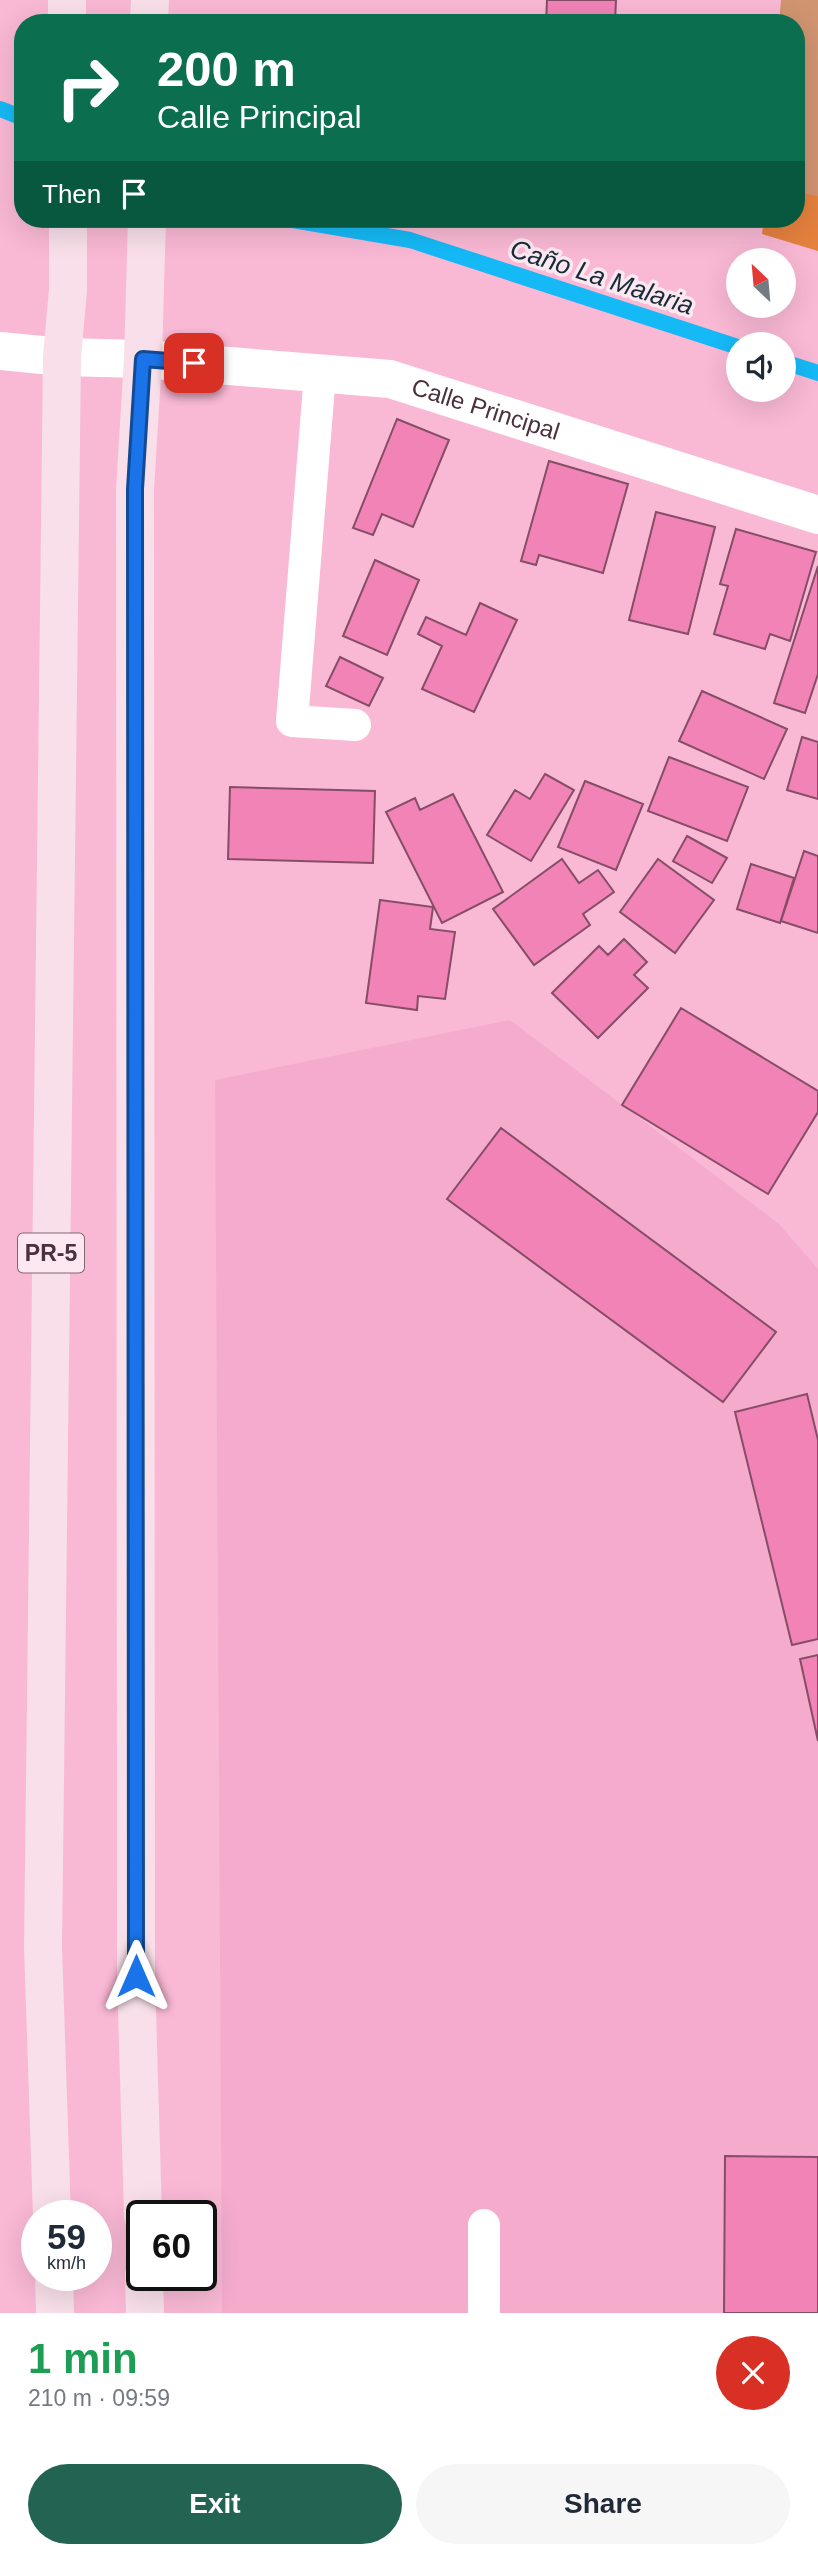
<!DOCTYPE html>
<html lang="en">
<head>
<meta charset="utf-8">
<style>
	:root { --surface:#fff; --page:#f6f6f7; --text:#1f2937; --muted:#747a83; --accent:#226351 }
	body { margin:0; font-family:Helvetica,sans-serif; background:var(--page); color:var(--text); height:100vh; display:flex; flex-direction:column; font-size:26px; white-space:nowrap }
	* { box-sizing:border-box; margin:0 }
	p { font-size:23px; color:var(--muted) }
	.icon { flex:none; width:38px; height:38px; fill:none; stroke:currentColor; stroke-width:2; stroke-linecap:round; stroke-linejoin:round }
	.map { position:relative; height:2313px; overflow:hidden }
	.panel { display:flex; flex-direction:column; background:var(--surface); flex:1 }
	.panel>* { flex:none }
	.top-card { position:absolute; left:14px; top:14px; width:791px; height:214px; border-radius:28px; box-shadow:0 7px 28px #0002; background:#0b6e4f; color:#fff; overflow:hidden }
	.needle { width:46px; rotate:334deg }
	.buttons { position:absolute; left:726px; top:248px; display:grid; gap:14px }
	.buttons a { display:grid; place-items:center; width:70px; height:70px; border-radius:50%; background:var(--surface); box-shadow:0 7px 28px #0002; font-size:35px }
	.speed { position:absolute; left:21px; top:2200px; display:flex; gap:14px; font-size:35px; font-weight:700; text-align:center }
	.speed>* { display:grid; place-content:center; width:91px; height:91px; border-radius:50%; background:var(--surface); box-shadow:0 7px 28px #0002; line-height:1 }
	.speed small { font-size:18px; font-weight:400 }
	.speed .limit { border:4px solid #111; border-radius:10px; background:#fff; color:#111 }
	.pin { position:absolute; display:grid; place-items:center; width:60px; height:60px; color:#fff; margin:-30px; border-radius:14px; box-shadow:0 4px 10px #0006 }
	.me { position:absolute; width:77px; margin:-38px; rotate:0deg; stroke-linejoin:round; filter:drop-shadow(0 0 5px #0008) }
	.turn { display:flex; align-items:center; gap:24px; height:147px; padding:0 28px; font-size:32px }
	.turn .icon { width:91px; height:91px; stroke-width:2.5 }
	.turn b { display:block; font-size:49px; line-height:60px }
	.then { display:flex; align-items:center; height:66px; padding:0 28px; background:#0003; gap:14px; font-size:26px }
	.round { display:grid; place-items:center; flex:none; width:74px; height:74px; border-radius:37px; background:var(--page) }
	.summary { display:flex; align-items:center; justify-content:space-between; height:119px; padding:0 28px }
	h1 { font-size:42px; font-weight:600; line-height:52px; color:#1e9e55 }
	.button { display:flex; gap:14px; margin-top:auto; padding:14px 28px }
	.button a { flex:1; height:80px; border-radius:42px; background:var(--accent); color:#fff; font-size:28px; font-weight:600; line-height:80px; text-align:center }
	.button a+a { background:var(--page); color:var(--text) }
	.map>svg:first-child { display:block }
</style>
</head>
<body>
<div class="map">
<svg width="818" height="2313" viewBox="0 0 818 2313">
	<rect width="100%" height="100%" fill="#f9b8d4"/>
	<path fill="#f5accc" d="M 510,1020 L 779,1224 L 818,1269 L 818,2313 L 222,2313 L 215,1080 Z"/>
	<path fill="#d19471" d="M 781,0 L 818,0 L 818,205 L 796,197 L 796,23 L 779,23 Z"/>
	<path fill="#e5813e" d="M 796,192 L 818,196 L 818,251 L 762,234 L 764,219 L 796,219 Z"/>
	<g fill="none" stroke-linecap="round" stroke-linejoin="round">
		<path stroke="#15b9f6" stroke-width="16" d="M 0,109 L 23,118
			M 287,219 L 410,240 L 738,347
			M 784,362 L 818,373"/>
	</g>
	<path fill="#f183b7" stroke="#864d67" stroke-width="2" d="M 547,0 L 616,0 L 615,23 L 546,23 Z
		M 397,419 L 449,440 L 413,527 L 382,514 L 373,535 L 353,528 Z
		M 549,461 L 628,484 L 603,573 L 539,555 L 536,565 L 521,561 Z
		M 656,512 L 715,527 L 688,634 L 629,620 Z
		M 736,529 L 816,552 L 790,641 L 770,634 L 765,649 L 714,634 L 728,586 L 720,584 Z
		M 375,560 L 419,580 L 387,655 L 343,636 Z
		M 818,566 L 818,674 L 805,713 L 774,703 Z
		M 480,603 L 517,620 L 474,712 L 422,689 L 442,646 L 418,634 L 426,617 L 466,635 Z
		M 340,657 L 383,678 L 369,706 L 326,686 Z
		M 702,691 L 787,729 L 764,779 L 679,741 Z
		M 802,737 L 818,742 L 818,799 L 787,790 Z
		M 669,757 L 748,787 L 727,841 L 648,811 Z
		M 545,774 L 574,790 L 531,861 L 487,835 L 515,790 L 530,799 Z
		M 585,781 L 643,804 L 616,870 L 558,847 Z
		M 230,787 L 375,791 L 373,863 L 228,859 Z
		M 453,794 L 503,892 L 442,923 L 386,812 L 415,798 L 420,810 Z
		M 687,836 L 727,858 L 712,883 L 673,861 Z
		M 804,851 L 818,856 L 818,933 L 781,921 Z
		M 562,859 L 579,883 L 598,870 L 614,892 L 583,914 L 590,925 L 534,965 L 493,909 Z
		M 658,859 L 714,900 L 675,953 L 620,912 Z
		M 751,864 L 794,878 L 780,923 L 737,909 Z
		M 380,900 L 433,907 L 430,929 L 455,932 L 445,999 L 418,996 L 417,1010 L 366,1003 Z
		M 624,939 L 647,962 L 634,975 L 648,988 L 598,1038 L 552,993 L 599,946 L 608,955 Z
		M 681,1008 L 818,1091 L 818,1112 L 768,1194 L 622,1105 Z
		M 501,1128 L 776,1332 L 723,1402 L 447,1199 Z
		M 807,1394 L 818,1440 L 818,1639 L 792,1645 L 735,1412 Z
		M 818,1655 L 818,1741 L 800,1659 Z
		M 725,2156 L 818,2157 L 818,2313 L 724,2313 Z"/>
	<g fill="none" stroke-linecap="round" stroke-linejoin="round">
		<path stroke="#fff" stroke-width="32" d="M 320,374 L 292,721 L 355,725
			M 484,2225 L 484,2313"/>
		<path stroke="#fff" stroke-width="38" id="s1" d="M 143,359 L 390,379 L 818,515"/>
		<path stroke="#fff" stroke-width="38" d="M 0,351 L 62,357 L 143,359"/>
		<path stroke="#f8dfe9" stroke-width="38" d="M 67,0 L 67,23
			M 149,23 L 150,0
			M 52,2216 L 43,1947 L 62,357 L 68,290 L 68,219
			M 143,2216 L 136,1976 L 135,489 L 143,359 L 147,219
			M 54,2275 L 55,2313
			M 144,2275 L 145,2313"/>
	</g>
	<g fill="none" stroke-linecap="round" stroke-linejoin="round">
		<g stroke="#114b97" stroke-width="18">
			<path id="route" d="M 136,1976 L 135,489 L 143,359 L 194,363"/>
		</g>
		<use href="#route" stroke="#1a73e8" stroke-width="12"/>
	</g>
	<g text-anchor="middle" stroke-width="7" stroke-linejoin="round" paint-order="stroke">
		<rect fill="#fde8f1" stroke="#806873" stroke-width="2" x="18" y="1233.5" width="66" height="39" rx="5"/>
		<g font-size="23" font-weight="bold" fill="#4b313d">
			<text x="51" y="1261">PR-5</text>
		</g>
		<g font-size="24" fill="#4b313d" stroke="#fde8f1">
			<text dy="8" stroke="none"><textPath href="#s1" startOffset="348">Calle Principal</textPath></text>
		</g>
		<g font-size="26" font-style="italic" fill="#162c38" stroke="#fde8f1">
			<text transform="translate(602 277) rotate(18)" y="9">Caño La Malaria</text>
		</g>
	</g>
</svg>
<div class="buttons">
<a><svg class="needle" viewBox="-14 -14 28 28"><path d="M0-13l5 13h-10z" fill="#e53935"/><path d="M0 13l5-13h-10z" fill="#747a83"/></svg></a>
<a><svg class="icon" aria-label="sound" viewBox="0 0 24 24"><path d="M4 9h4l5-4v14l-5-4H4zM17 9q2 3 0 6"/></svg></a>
</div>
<div class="speed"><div>59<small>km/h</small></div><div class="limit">60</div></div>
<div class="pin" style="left:194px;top:363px;background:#d93025"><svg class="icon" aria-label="arrive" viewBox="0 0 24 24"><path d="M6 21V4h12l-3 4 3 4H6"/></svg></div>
<svg class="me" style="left:136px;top:1976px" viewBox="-20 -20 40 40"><path d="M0-17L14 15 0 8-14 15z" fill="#1a73e8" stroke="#fff" stroke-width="4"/></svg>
<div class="top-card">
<div class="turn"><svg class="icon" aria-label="right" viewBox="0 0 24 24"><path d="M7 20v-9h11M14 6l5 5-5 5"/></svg><div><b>200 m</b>Calle Principal</div></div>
<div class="then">Then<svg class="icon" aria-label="arrive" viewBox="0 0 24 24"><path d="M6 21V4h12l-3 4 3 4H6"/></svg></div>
</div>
</div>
<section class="panel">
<div class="summary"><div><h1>1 min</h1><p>210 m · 09:59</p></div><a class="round" style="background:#d93025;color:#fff"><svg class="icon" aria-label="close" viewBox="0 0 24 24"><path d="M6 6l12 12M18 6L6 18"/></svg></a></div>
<div class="button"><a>Exit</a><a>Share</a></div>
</section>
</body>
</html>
